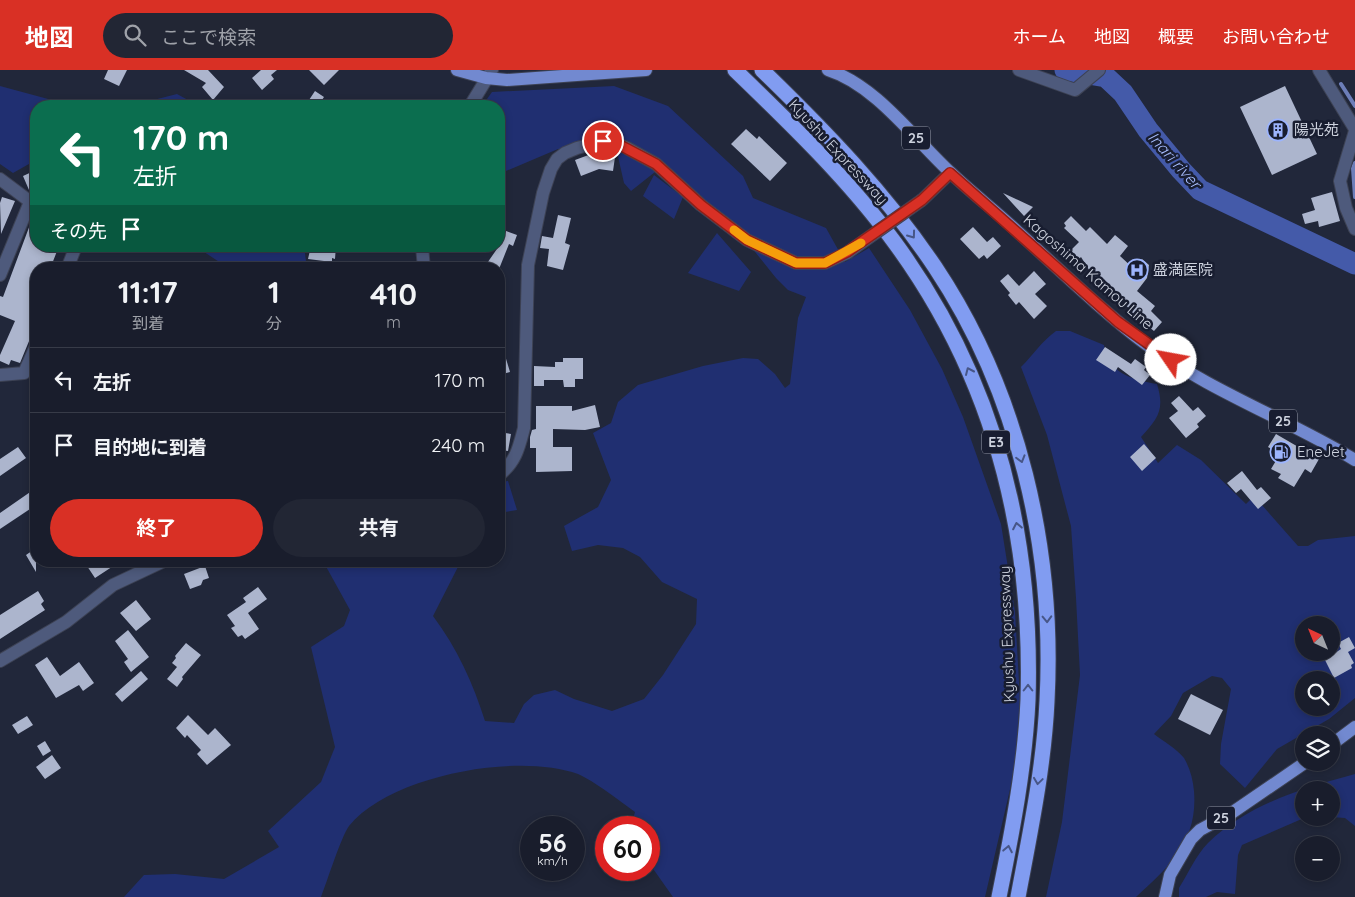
<!DOCTYPE html>
<html lang="ja">
<head>
<meta charset="utf-8">
<style>
	:root { --surface:#191d2c; --page:#222634; --text:#f1f3f6; --muted:#9fa2a9; --line:#373b48; --accent:#d93025 }
	body { margin:0; font-family:Quicksand,"Noto Sans JP",sans-serif; background:var(--page); color:var(--text); height:100vh; display:flex; flex-direction:column; font-size:19px; white-space:nowrap }
	* { box-sizing:border-box; margin:0 }
	p { font-size:16px; color:var(--muted) }
	.icon { flex:none; width:28px; height:28px; fill:none; stroke:currentColor; stroke-width:2; stroke-linecap:round; stroke-linejoin:round }
	.map { position:relative; flex:1; overflow:hidden }
	.sheet { position:absolute; left:30px; top:192px; width:475px; height:305px; display:flex; flex-direction:column; background:var(--surface); border-radius:20px; box-shadow:0 2px 8px #0003,0 0 0 1px var(--line) }
	.sheet>* { flex:none }
	.hud { position:absolute; left:30px; top:30px; width:475px; height:152px; border-radius:20px; box-shadow:0 2px 8px #0003,0 0 0 1px var(--line); background:#0b6e4f; color:#fff; overflow:hidden }
	.needle { width:32px; rotate:317deg }
	.tools { position:absolute; left:1295px; top:546px; display:grid; gap:10px }
	.tools a { display:grid; place-items:center; width:45px; height:45px; border-radius:50%; background:var(--surface); box-shadow:0 2px 8px #0003,0 0 0 1px var(--line); font-size:25px }
	.speed { position:absolute; left:520px; top:746px; display:flex; gap:10px; font-size:25px; font-weight:700; text-align:center }
	.speed>* { display:grid; place-content:center; width:65px; height:65px; border-radius:50%; background:var(--surface); box-shadow:0 2px 8px #0003,0 0 0 1px var(--line); line-height:1 }
	.speed small { font-size:12px; font-weight:400 }
	.speed .limit { border:8px solid #d22; background:#fff; color:#111 }
	.pin { position:absolute; display:grid; place-items:center; width:42px; height:42px; color:#fff; margin:-21px; border:2px solid #fff; border-radius:50%; box-shadow:0 1px 5px #0007 }
	.me { position:absolute; width:55px; margin:-28px; rotate:303deg; stroke-linejoin:round; filter:drop-shadow(0 0 4px #0008) }
	.turn { display:flex; align-items:center; gap:18px; height:105px; padding:0 20px; font-size:22px }
	.turn .icon { width:65px; height:65px; stroke-width:2.5 }
	.turn b { display:block; font-size:35px; line-height:42px }
	.then { display:flex; align-items:center; height:48px; padding:0 20px; background:#0003; gap:10px; font-size:19px }
	.eta { display:flex; justify-content:space-evenly; align-items:center; height:85px; text-align:center }
	.eta b { font-size:30px; font-weight:700; line-height:35px }
	.action { display:flex; gap:10px; margin-top:auto; padding:10px 20px }
	.action a { flex:1; height:58px; border-radius:30px; background:var(--accent); color:#fff; font-size:20px; font-weight:700; line-height:58px; text-align:center }
	.action a+a { background:var(--page); color:var(--text) }
	ul { padding:0; list-style:none }
	li { display:flex; align-items:center; gap:15px; height:65px; padding:0 20px; border-top:1px solid var(--line) }
	li div { flex:1 }
	li b { display:block; font-size:19px }
	li em { font-style:normal }
	header { display:flex; align-items:center; gap:30px; box-sizing:border-box; height:70px; padding:0 25px; background:var(--accent); color:#fff }
	header strong { font-size:24px }
	nav { display:flex; gap:28px; margin-inline-start:auto; font-size:18px }
	.search { width:350px; height:45px; background:var(--page); display:flex; align-items:center; gap:12px; box-sizing:border-box; padding:0 18px; border-radius:28px; color:var(--muted); font-size:19px }
	.map>svg:first-child { display:block }
</style>
</head>
<body>
<header>
<strong>地図</strong>
<div class="search"><svg class="icon" aria-label="search" viewBox="0 0 24 24"><circle cx="10" cy="10" r="6"/><path d="M15 15l6 6"/></svg>ここで検索</div>
<nav><a>ホーム</a><a>地図</a><a>概要</a><a>お問い合わせ</a></nav>
</header>
<div class="map">
<svg width="1355" height="827" viewBox="0 0 1355 827">
	<rect width="100%" height="100%" fill="#21273a"/>
	<path fill="#202f71" fill-rule="evenodd" d="M 0,16 L 74,36 L 36,36 L 36,90 L 13,103 L 0,94 Z
		M 614,16 L 668,36 L 743,106 L 753,128 L 826,158 L 845,192 L 869,178 L 910,240 L 942,299 L 963,347 L 1001,454 L 1015,542 L 1020,630 L 1014,702 L 985,827 L 673,827 L 649,793 L 649,758 L 631,757 L 635,742 C 620,731 594,711 578,704 C 518,682 390,705 349,756 C 341,767 327,812 321,827 L 124,827 L 144,805 L 175,804 L 224,809 L 279,777 L 268,761 L 321,712 L 335,677 L 311,577 L 344,556 L 350,540 L 323,491 L 461,491 L 433,546 C 457,578 473,613 485,651 L 514,653 L 524,634 L 534,625 L 555,620 L 574,629 L 612,641 L 644,629 L 663,605 L 696,554 L 697,529 L 662,512 L 640,487 L 623,478 L 598,475 L 572,481 L 564,456 L 598,437 L 611,410 L 593,363 L 611,353 L 618,332 L 638,315 L 703,296 L 743,288 L 758,289 L 775,304 L 785,318 L 790,314 L 798,248 L 806,227 L 788,220 L 776,208 L 727,147 L 660,98 L 631,121 L 624,113 L 617,82 L 558,79 L 499,104 L 499,36 L 482,36 L 492,22 Z
		M 177,24 L 199,36 L 130,36 Z
		M 654,105 L 683,127 L 674,149 L 643,126 Z
		M 717,163 L 751,202 L 739,221 L 688,203 Z
		M 195,176 L 304,176 L 307,199 L 230,199 Z
		M 1056,261 L 1070,261 L 1104,275 C 1107,303 1133,310 1157,314 C 1165,340 1158,348 1141,367 L 1158,393 L 1177,375 L 1201,390 L 1246,434 L 1254,426 L 1298,476 L 1308,476 L 1318,470 L 1355,466 L 1355,628 L 1329,649 L 1277,679 L 1245,718 L 1220,694 L 1221,674 L 1231,619 L 1222,608 L 1212,606 L 1183,623 L 1171,646 L 1154,664 C 1163,671 1177,679 1184,688 C 1190,698 1193,710 1194,721 C 1198,771 1170,796 1136,827 L 1046,827 L 1062,752 L 1080,605 L 1076,528 L 1071,456 L 1047,365 L 1021,297 C 1033,285 1042,271 1056,261 ZM 1304,555 L 1331,555 L 1331,582 L 1304,582 ZM 1304,610 L 1331,610 L 1331,638 L 1304,638 Z
		M 508,411 L 517,440 L 499,443 L 499,412 Z
		M 1355,704 L 1355,756 L 1345,748 L 1331,747 L 1331,720 L 1304,720 L 1304,748 L 1242,775 L 1238,785 L 1235,824 L 1217,822 L 1206,827 L 1179,827 L 1179,818 C 1188,804 1196,785 1208,773 C 1248,734 1303,718 1355,704 Z"/>
	<g fill="none" stroke-linecap="round" stroke-linejoin="round">
		<path stroke="#6d7eb9" stroke-width="4" d="M 1341,14 L 1355,36
			M 1355,93 L 1353,98 L 1355,127"/>
		<path stroke="#445aa9" stroke-width="21" d="M 1065,0 L 1106,7 L 1123,23 L 1148,60 L 1181,100 L 1200,120 L 1355,194"/>
	</g>
	<path fill="#acb5cd" d="M 108,0 L 127,0 L 119,16 L 104,9 Z
		M 184,0 L 208,0 L 224,17 L 213,30 L 202,17 L 206,13 Z
		M 261,0 L 277,0 L 271,5 L 274,9 L 262,20 L 252,8 Z
		M 309,0 L 339,0 L 324,15 Z
		M 1285,16 L 1317,84 L 1272,105 L 1240,37 Z
		M 315,21 L 324,27 L 318,36 L 305,36 Z
		M 746,59 L 757,69 L 759,66 L 787,93 L 770,111 L 731,74 Z
		M 594,83 L 615,87 L 613,101 L 599,99 L 581,106 L 575,90 Z
		M 36,100 L 36,117 L 29,120 L 23,106 Z
		M 1332,122 L 1340,151 L 1319,157 L 1318,151 L 1305,154 L 1302,144 L 1315,140 L 1311,128 Z
		M 1003,123 L 1033,137 L 1024,146 Z
		M 2,127 L 15,131 L 1,164 L 0,133 Z
		M 34,144 L 36,144 L 36,176 L 59,176 L 50,199 L 36,199 L 36,243 L 30,257 L 34,259 L 20,293 L 11,290 L 9,295 L 0,291 L 0,285 L 15,251 L 0,245 L 0,226 L 3,227 Z
		M 558,145 L 571,148 L 565,173 L 570,175 L 563,200 L 547,196 L 549,179 L 540,178 L 542,166 L 553,168 Z
		M 1071,146 L 1086,161 L 1090,157 L 1107,174 L 1115,165 L 1128,176 L 1120,186 L 1133,198 L 1142,189 L 1149,195 L 1147,208 L 1137,221 L 1155,236 L 1151,241 L 1162,252 L 1154,261 L 1131,243 L 1133,242 L 1091,203 L 1081,187 L 1077,191 L 1069,182 L 1079,172 L 1064,158 L 1066,156 L 1064,153 Z
		M 973,157 L 987,172 L 993,167 L 1001,176 L 987,189 L 984,185 L 979,189 L 960,169 Z
		M 501,159 L 517,165 L 513,176 L 509,174 L 499,199 L 483,199 L 499,176 Z
		M 311,176 L 336,176 L 335,189 L 332,188 L 332,192 L 308,189 Z
		M 1034,201 L 1046,214 L 1035,224 L 1047,236 L 1034,249 L 1019,232 L 1016,235 L 1008,225 L 1010,223 L 1000,211 L 1008,204 L 1019,216 Z
		M 499,272 L 501,272 L 510,302 L 499,305 Z
		M 1105,277 L 1131,294 L 1135,289 L 1146,297 L 1144,300 L 1150,305 L 1142,315 L 1118,297 L 1115,302 L 1096,290 Z
		M 563,288 L 583,288 L 583,309 L 575,309 L 575,317 L 564,317 L 563,310 L 544,310 L 544,316 L 534,316 L 534,296 L 555,297 L 555,292 L 563,292 Z
		M 1179,326 L 1193,341 L 1198,337 L 1206,346 L 1197,354 L 1199,357 L 1186,368 L 1169,348 L 1178,341 L 1171,333 Z
		M 595,335 L 600,357 L 585,360 L 553,359 L 553,377 L 572,377 L 572,401 L 536,402 L 536,378 L 530,378 L 530,367 L 532,360 L 536,359 L 536,336 L 572,336 L 572,341 Z
		M 499,362 L 511,364 L 508,381 L 499,380 Z
		M 1276,364 L 1319,389 L 1311,403 L 1305,399 L 1294,417 L 1278,408 L 1281,404 L 1271,399 L 1280,384 L 1268,377 Z
		M 1144,374 L 1156,388 L 1142,401 L 1130,387 Z
		M 18,377 L 26,388 L 0,406 L 0,389 Z
		M 1242,401 L 1257,420 L 1261,417 L 1271,428 L 1258,439 L 1241,419 L 1236,423 L 1227,413 Z
		M 36,418 L 36,435 L 0,459 L 0,443 Z
		M 36,478 L 36,502 L 26,485 Z
		M 94,491 L 121,491 L 95,508 L 87,496 Z
		M 205,496 L 209,508 L 203,510 L 201,515 L 190,519 L 184,504 Z
		M 258,517 L 267,529 L 248,543 L 259,559 L 245,569 L 242,565 L 238,567 L 231,558 L 235,556 L 227,545 L 246,532 L 243,528 Z
		M 38,521 L 44,531 L 41,534 L 45,540 L 0,569 L 0,545 Z
		M 136,530 L 151,549 L 136,561 L 120,543 Z
		M 128,560 L 149,587 L 131,602 L 124,592 L 128,589 L 115,571 Z
		M 1349,567 L 1355,578 L 1348,582 L 1354,593 L 1351,595 L 1352,598 L 1334,608 L 1325,590 L 1341,579 L 1338,573 Z
		M 186,573 L 201,585 L 182,607 L 183,609 L 177,617 L 167,609 L 177,597 L 172,593 L 176,588 L 175,586 Z
		M 47,587 L 60,606 L 79,592 L 94,613 L 83,621 L 79,615 L 56,628 L 35,595 Z
		M 141,601 L 148,609 L 122,632 L 115,624 Z
		M 1191,624 L 1223,640 L 1210,665 L 1178,649 Z
		M 188,645 L 208,665 L 215,658 L 231,675 L 207,695 L 197,684 L 201,680 L 187,665 L 185,668 L 176,658 Z
		M 27,646 L 33,655 L 18,664 L 12,655 Z
		M 45,671 L 51,681 L 43,686 L 37,676 Z
		M 52,685 L 61,698 L 45,709 L 36,697 Z"/>
	<g fill="none" stroke-linecap="round" stroke-linejoin="round">
		<g stroke="#3d4254" stroke-width="14">
			<path id="minor" d="M 1019,0 L 1075,20 L 1099,0
				M 1319,0 L 1355,59
				M 470,36 L 492,0
				M 1355,61 L 1340,111 L 1346,138 L 1355,159
				M 0,109 L 36,136
				M 922,130 L 950,103
				M 422,176 L 424,199
				M 67,199 L 76,176
				M 0,205 L 30,132
				M 0,305 L 24,303 L 36,276
				M 499,405 C 516,392 519,377 524,358 L 528,195 L 543,123 L 551,99 L 557,89 L 565,83 L 577,78 L 603,71 L 616,73 L 627,78 L 656,94 L 701,135 L 747,170 L 796,193 L 825,193 L 847,183
				M 0,591 L 66,552 L 113,515 L 164,491"/>
		</g>
		<g stroke="#3d4254" stroke-width="14">
			<path id="major" d="M 457,0 L 486,8 L 507,10 L 646,0
				M 828,0 C 876,15 915,70 951,103 C 973,124 997,142 1019,163 C 1061,201 1102,241 1147,275 C 1212,322 1287,349 1355,390
				M 1331,675 L 1355,657
				M 1165,827 L 1170,805 L 1191,769 L 1200,760 L 1233,742 L 1306,692"/>
		</g>
		<g stroke="#3d4254" stroke-width="17">
			<path id="highway" d="M 735,0 C 791,54 849,110 895,173 C 994,308 1033,465 1028,630 C 1025,696 1012,763 999,827
				M 762,0 C 825,61 886,124 935,197 C 1019,323 1055,480 1047,631 C 1044,697 1030,763 1018,827"/>
		</g>
		<use href="#minor" stroke="#4e5a7c" stroke-width="12"/>
		<use href="#major" stroke="#7289d0" stroke-width="12"/>
		<use href="#highway" stroke="#819cf1" stroke-width="15"/>
		<g stroke="#3d4254" stroke-width="14" stroke-linecap="butt">
			<path id="minor-bridge" d="M 847,183 L 922,130"/>
		</g>
		<use href="#minor-bridge" stroke="#4e5a7c" stroke-width="12"/>
	</g>
	<defs><path id="oneway-chevron" d="M-2-3.5L2.5 0L-2 3.5" fill="none" stroke-width="1.6" stroke-linecap="round" stroke-linejoin="round" transform="scale(1.25)"/></defs>
	<g stroke="#475687">
		<use href="#oneway-chevron" transform="translate(912 165) rotate(54)"/>
		<use href="#oneway-chevron" transform="translate(969 301) rotate(-114)"/>
		<use href="#oneway-chevron" transform="translate(1021 389) rotate(74)"/>
		<use href="#oneway-chevron" transform="translate(1017 456) rotate(-101)"/>
		<use href="#oneway-chevron" transform="translate(1047 549) rotate(88)"/>
		<use href="#oneway-chevron" transform="translate(1028 618) rotate(-90)"/>
		<use href="#oneway-chevron" transform="translate(1038 711) rotate(98)"/>
		<use href="#oneway-chevron" transform="translate(1008 779) rotate(-79)"/>
	</g>
	<g fill="none" stroke-linecap="round" stroke-linejoin="round">
		<g stroke="#8d1f18" stroke-width="12">
			<path id="route" d="M 603,71 L 616,73 L 656,94 L 701,135 L 747,170 L 796,193 L 825,193 L 847,182 L 922,130 L 950,103 L 1118,252 L 1171,290"/>
		</g>
		<use href="#route" stroke="#d93025" stroke-width="9"/>
		<path stroke="#f59e0b" stroke-width="9" d="M 734,160 L 747,170 L 796,193 L 825,193 L 861,173"/>
	</g>
	<defs>
		<g id="building-ring" transform="scale(1.125)"><circle r="9.5" fill="#181d30" stroke="#9cb4fd" stroke-width="1.5"/><path d="M-4-6H4V6H1V3H-1V6H-4ZM-2.5-4.3h1.7v1.8h-1.7ZM.8-4.3h1.7v1.8H.8ZM-2.5-1h1.7V.8h-1.7ZM.8-1h1.7V.8H.8Z" fill="#9cb4fd"/></g>
		<g id="hospital-ring" transform="scale(1.125)"><circle r="9.5" fill="#181d30" stroke="#9cb4fd" stroke-width="1.5"/><path d="M-5-5h3v3.5h4V-5h3V5h-3V1.5h-4V5h-3Z" fill="#9cb4fd"/></g>
		<g id="fuel-ring" transform="scale(1.125)"><circle r="9.5" fill="#181d30" stroke="#9cb4fd" stroke-width="1.5"/><path d="M-5.5-6h7V0h2V4h1.3V-2.5L3-4.5l.8-.8L6-3V5H2.5V1h-1V6h-7ZM-4.2-4.7v3.2H.2V-4.7Z" fill="#9cb4fd"/></g>
	</defs>
	<g fill-rule="evenodd">
		<use href="#building-ring" x="1278" y="60"/>
		<use href="#hospital-ring" x="1137" y="200"/>
		<use href="#fuel-ring" x="1281" y="382"/>
	</g>
	<g text-anchor="middle" stroke-width="5" stroke-linejoin="round" paint-order="stroke">
		<g fill="#181d30" stroke="#979caa" stroke-width="1">
			<rect x="902" y="56.5" width="28" height="23" rx="4"/>
			<rect x="1269" y="339.5" width="28" height="23" rx="4"/>
			<rect x="982" y="360.5" width="28" height="23" rx="4"/>
			<rect x="1207" y="736.5" width="28" height="23" rx="4"/>
		</g>
		<g font-size="14" font-weight="bold" fill="#cdd2de">
			<text x="916" y="73">25</text>
			<text x="1283" y="356">25</text>
			<text x="996" y="377">E3</text>
			<text x="1221" y="753">25</text>
		</g>
		<g font-size="15" fill="#cdd2de" stroke="#181d30" text-anchor="start">
			<text x="1294" y="65">陽光苑</text>
			<text x="1153" y="205">盛満医院</text>
			<text x="1297" y="387">EneJet</text>
		</g>
		<g font-size="15" fill="#cdd2de" stroke="#181d30">
			<text transform="translate(838 82) rotate(47)" y="5">Kyushu Expressway</text>
			<text transform="translate(1088 202) rotate(41)" y="5">Kagoshima Kamou Line</text>
			<text transform="translate(1007 564) rotate(-92)" y="5">Kyushu Expressway</text>
		</g>
		<g font-size="16" font-style="italic" fill="#a6bcfd" stroke="#181d30">
			<text transform="translate(1175 90) rotate(48)" y="6">Inari river</text>
		</g>
	</g>
</svg>
<div class="tools">
<a><svg class="needle" viewBox="-14 -14 28 28"><path d="M0-13l5 13h-10z" fill="#e53935"/><path d="M0 13l5-13h-10z" fill="#9fa2a9"/></svg></a>
<a><svg class="icon" aria-label="search" viewBox="0 0 24 24"><circle cx="10" cy="10" r="6"/><path d="M15 15l6 6"/></svg></a>
<a><svg class="icon" aria-label="layers" viewBox="0 0 24 24"><path d="M12 4l9 5-9 5-9-5zM3 14l9 5 9-5"/></svg></a>
<a>+</a>
<a>−</a>
</div>
<div class="speed"><div>56<small>km/h</small></div><div class="limit">60</div></div>
<div class="pin" style="left:603px;top:71px;background:#d93025"><svg class="icon" aria-label="arrive" viewBox="0 0 24 24"><path d="M6 21V4h12l-3 4 3 4H6"/></svg></div>
<svg class="me" style="left:1171px;top:290px" viewBox="-20 -20 40 40"><circle r="19" fill="#fff"/><path d="M0-13L10 11 0 6-10 11z" fill="#d93025"/></svg>
<div class="hud">
<div class="turn"><svg class="icon" aria-label="left" viewBox="0 0 24 24"><path d="M17 20v-9H6M10 6l-5 5 5 5"/></svg><div><b>170 m</b>左折</div></div>
<div class="then">その先<svg class="icon" aria-label="arrive" viewBox="0 0 24 24"><path d="M6 21V4h12l-3 4 3 4H6"/></svg></div>
</div>
<section class="sheet">
<div class="eta">
<div><b>11:17</b><p>到着</p></div>
<div><b>1</b><p>分</p></div>
<div><b>410</b><p>m</p></div>
</div>
<ul>
<li><svg class="icon" aria-label="left" viewBox="0 0 24 24"><path d="M17 20v-9H6M10 6l-5 5 5 5"/></svg><div><b>左折</b></div><em>170 m</em></li>
<li><svg class="icon" aria-label="arrive" viewBox="0 0 24 24"><path d="M6 21V4h12l-3 4 3 4H6"/></svg><div><b>目的地に到着</b></div><em>240 m</em></li>
</ul>
<div class="action"><a>終了</a><a>共有</a></div>
</section>
</div>
</body>
</html>
